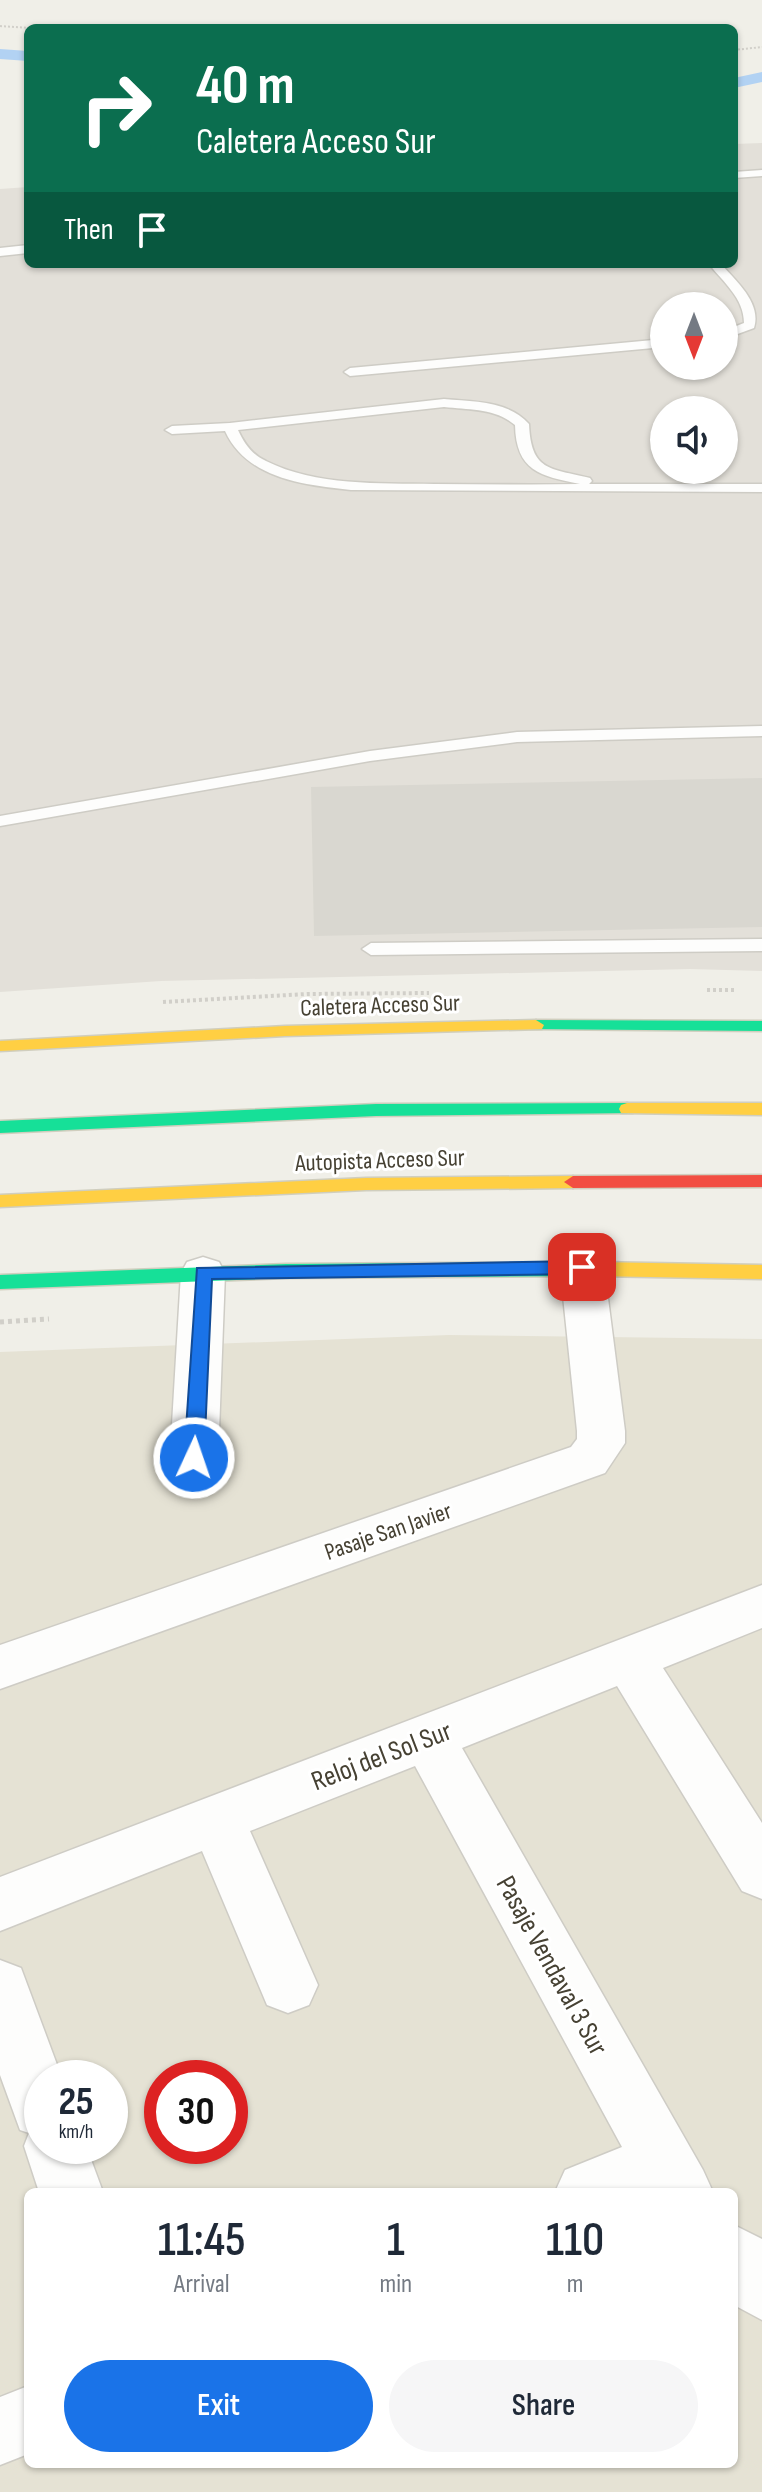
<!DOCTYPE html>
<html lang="en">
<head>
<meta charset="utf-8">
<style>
	:root { --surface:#fff; --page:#f6f6f7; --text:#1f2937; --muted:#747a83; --accent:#1a73e8 }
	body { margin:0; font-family:"Sofia Sans Condensed",sans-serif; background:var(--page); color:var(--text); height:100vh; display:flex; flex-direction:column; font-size:30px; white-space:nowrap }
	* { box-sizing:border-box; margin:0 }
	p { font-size:26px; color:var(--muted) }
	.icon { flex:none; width:44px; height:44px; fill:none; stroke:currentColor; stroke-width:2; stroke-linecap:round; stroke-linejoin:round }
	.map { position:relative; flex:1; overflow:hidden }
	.panel { position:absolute; left:24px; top:2188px; width:714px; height:280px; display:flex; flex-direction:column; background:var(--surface); border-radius:12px; box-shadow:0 2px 6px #0004 }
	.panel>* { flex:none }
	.banner { position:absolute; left:24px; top:24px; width:714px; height:244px; border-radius:12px; box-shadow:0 2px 6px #0004; background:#0b6e4f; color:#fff; overflow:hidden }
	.needle { width:52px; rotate:180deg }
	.buttons { position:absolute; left:650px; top:292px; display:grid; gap:16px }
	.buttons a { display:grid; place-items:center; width:88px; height:88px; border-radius:50%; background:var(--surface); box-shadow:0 2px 6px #0004; font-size:40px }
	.speed { position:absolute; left:24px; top:2060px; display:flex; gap:16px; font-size:40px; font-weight:700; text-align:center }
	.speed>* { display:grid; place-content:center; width:104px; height:104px; border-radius:50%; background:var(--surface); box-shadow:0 2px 6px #0004; line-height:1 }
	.speed small { font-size:20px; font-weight:400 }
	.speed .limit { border:12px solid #d22; background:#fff; color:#111 }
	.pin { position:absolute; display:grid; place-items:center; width:68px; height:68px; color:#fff; margin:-34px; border-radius:16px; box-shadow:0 4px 12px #0006 }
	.me { position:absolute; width:88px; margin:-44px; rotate:3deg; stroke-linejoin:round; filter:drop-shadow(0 0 6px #0008) }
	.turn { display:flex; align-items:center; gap:28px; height:168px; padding:0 40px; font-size:36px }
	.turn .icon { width:104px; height:104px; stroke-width:2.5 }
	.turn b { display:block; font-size:56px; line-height:68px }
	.then { display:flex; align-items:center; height:76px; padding:0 40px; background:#0003; gap:16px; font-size:30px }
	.eta { display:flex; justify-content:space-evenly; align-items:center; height:136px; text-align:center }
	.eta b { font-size:48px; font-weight:600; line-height:56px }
	.primary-button { display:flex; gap:16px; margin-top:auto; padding:16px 40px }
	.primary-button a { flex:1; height:92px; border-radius:48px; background:var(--accent); color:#fff; font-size:32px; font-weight:600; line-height:92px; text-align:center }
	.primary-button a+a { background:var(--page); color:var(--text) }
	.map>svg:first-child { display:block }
</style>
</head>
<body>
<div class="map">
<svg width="762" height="2492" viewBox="0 0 762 2492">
	<rect width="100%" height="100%" fill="#f0efe8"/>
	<path fill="#e5e2d4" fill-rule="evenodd" d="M 449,1335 L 762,1339 L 762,2492 L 0,2492 L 0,1352 ZM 42,2078 L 110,2078 L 110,2146 L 42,2146 ZM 162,2078 L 230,2078 L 230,2146 L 162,2146 ZM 28,2192 L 734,2192 L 734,2464 L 28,2464 Z"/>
	<path fill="#e3e0d9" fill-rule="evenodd" d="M 762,143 L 762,971 L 690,969 L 161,981 L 0,992 L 0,189 L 28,187 L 28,264 L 734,264 L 734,144 ZM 664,306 L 724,306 L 724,366 L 664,366 ZM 664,410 L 724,410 L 724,470 L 664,470 Z"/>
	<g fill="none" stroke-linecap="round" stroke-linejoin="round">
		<path fill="#b2d2f3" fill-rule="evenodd" d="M 0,49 L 28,51 L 28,61 L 0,59 Z
			M 762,72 L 762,82 L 734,88 L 734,78 Z"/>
	</g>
	<path fill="#d9d7d0" d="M 762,778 L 762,927 L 314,936 L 311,787 Z"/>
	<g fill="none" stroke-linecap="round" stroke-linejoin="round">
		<g stroke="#ceccc5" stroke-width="3">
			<path id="lane" d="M 762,170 L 762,176 L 734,178 L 734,172 Z
				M 28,245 L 28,253 L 0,256 L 0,248 Z
				M 709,264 L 721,264 C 736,281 762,303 754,328 L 724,339 L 724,331 L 744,323 C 744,298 723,282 709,264 Z
				M 664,339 L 664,347 L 350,376 L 344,372 L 350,368 Z
				M 444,399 C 474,402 507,400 529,424 C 531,471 549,468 590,478 L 592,481 L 589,484 L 762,484 L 762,492 L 351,490 C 304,485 247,479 225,431 L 172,434 L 165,430 L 172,426 L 230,423 ZM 444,407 C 470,410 495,408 515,425 C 516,471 540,476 580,484 C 531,485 483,484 434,484 C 379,483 316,486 266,461 C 252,455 244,443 238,430 Z
				M 762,726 L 762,736 L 517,742 L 370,761 L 0,826 L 0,816 L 370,751 L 517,732 Z
				M 762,939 L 762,951 L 371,955 L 362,949 L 371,943 Z"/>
		</g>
		<g stroke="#ceccc5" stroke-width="3">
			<path id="street" d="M 582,1251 L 598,1256 L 604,1267 L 625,1431 L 625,1443 L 605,1473 L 0,1689 L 0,1645 L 571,1447 L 577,1439 L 577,1431 L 560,1267 L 566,1256 Z
				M 203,1257 L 219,1262 L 225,1273 L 218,1458 L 211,1471 L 194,1477 L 177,1471 L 170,1458 L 181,1273 L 187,1262 Z
				M 762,1585 L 762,1628 L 663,1668 L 762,1823 L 762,1899 L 742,1891 L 617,1686 L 462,1748 L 703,2170 L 713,2192 L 555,2192 L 565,2170 L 622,2147 L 415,1766 L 250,1831 L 318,1985 L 309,2005 L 288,2013 L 267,2005 L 202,1851 L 0,1931 L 0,1877 Z
				M 0,1960 L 21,1968 L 62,2078 L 42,2078 L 42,2146 L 86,2146 L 103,2192 L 39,2192 L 24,2146 L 29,2133 L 20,2130 L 0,2075 Z
				M 734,2225 L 762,2239 L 762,2320 L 734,2305 Z
				M 28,2386 L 28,2454 L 0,2465 L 0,2397 Z"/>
		</g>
		<g stroke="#d0cebe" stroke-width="3">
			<path id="fast" d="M 536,1020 L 762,1021 L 762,1031 L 530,1029 L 528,1025 Z
				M 627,1103 L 633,1105 L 635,1109 L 633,1113 L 376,1116 L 0,1133 L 0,1121 L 376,1104 Z
				M 595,1262 L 604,1269 L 595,1276 L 286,1278 L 0,1289 L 0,1275 L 286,1264 Z"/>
		</g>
		<g stroke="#d0cebe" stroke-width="3">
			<path id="slow" d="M 536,1020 L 544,1025 L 542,1029 L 285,1036 L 0,1051 L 0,1041 L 285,1026 Z
				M 627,1103 L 762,1103 L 762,1115 L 621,1113 L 619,1109 L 621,1105 Z
				M 573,1176 L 582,1182 L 573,1188 L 366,1190 L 0,1207 L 0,1195 L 366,1178 Z
				M 595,1262 L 762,1265 L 762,1279 L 595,1276 L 586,1269 Z"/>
		</g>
		<g stroke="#d0cebe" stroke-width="3">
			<path id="jam" d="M 762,1175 L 762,1187 L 573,1188 L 564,1182 L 573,1176 Z"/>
		</g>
		<path stroke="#d1cfc9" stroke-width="2" stroke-dasharray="2 2" stroke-linecap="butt" d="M 0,26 L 31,28
			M 30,28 L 95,28
			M 734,50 L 762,47"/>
		<path stroke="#d1cfc9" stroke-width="4" stroke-dasharray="3 3" stroke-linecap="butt" d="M 707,990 L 737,990
			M 163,1002 L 307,994 L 429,993"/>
		<path stroke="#d1cfc9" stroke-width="5" stroke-dasharray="4 4" stroke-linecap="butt" d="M 0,1322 L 49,1319"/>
		<use href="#lane" fill="#fdfdfc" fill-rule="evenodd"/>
		<use href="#street" fill="#fdfdfc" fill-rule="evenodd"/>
		<use href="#fast" fill="#16e098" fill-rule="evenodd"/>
		<use href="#slow" fill="#ffcf43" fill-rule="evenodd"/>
		<use href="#jam" fill="#f24e42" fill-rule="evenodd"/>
	</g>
	<path fill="#1a73e8" stroke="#114b97" stroke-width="2" d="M 582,1261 L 591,1267 L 582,1274 L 212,1279 L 204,1458 L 201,1464 L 187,1464 L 184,1458 L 197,1268 Z"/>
	<g text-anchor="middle" stroke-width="6" stroke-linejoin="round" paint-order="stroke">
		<g font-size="24" fill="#464133" stroke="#fff">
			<text transform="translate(380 1005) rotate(-2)" y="8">Caletera Acceso Sur</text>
			<text transform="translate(380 1160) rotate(-2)" y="8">Autopista Acceso Sur</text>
			<text transform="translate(388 1531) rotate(-19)" y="8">Pasaje San Javier</text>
		</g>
		<g font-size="28" fill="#464133" stroke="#fff">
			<text transform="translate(381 1755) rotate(-21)" y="10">Reloj del Sol Sur</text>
			<text transform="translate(553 1965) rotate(61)" y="10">Pasaje Vendaval 3 Sur</text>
		</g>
	</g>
</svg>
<div class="buttons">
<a><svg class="needle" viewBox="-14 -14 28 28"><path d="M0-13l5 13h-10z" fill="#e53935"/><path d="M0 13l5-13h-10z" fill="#747a83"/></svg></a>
<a><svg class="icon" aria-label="sound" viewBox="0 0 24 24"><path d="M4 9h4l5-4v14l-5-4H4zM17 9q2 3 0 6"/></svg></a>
</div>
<div class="speed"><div>25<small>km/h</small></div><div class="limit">30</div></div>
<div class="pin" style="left:582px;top:1267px;background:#d93025"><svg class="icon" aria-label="arrive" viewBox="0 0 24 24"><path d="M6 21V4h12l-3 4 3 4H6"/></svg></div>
<svg class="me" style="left:194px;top:1458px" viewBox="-20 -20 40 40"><circle r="17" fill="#1a73e8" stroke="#fff" stroke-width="3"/><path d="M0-11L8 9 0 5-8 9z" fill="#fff"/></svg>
<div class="banner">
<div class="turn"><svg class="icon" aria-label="right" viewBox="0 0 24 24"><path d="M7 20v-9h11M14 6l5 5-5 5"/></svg><div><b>40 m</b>Caletera Acceso Sur</div></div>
<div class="then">Then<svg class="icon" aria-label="arrive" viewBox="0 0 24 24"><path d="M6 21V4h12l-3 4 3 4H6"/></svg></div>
</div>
<section class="panel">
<div class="eta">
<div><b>11:45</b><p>Arrival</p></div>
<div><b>1</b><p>min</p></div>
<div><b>110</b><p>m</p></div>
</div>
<div class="primary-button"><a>Exit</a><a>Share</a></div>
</section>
</div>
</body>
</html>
